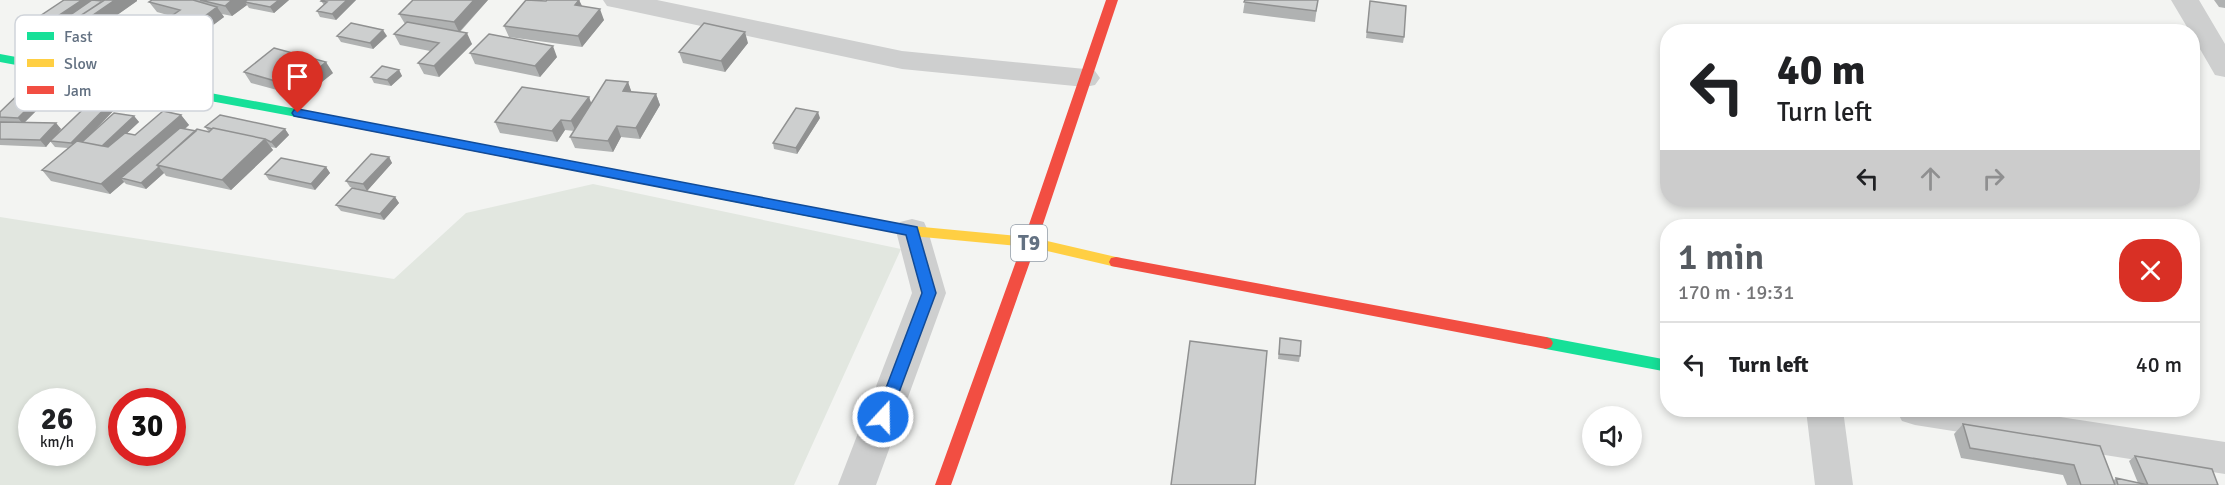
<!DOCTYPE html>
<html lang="en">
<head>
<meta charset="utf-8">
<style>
	:root { --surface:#fff; --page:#f2f2f2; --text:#202124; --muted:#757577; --line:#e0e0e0; --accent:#555a60 }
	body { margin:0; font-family:Signika,sans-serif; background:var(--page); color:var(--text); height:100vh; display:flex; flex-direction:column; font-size:22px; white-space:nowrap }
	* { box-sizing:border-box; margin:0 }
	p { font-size:20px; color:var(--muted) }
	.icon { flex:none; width:33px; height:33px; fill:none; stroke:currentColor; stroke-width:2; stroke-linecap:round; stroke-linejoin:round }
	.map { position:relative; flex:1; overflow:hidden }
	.sheet { position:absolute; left:1660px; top:219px; width:540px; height:198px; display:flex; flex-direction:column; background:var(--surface); border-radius:24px; box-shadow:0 3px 9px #0003 }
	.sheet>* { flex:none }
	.hud { position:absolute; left:1660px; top:24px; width:540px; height:183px; border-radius:24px; box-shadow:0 3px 9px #0003; background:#fff; color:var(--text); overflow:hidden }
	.tools { position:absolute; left:1582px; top:406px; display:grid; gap:12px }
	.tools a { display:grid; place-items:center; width:60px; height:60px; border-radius:50%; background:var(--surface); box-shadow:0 3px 9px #0003; font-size:30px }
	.speed { position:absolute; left:18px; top:388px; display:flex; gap:12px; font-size:30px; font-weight:700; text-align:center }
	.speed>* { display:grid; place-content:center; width:78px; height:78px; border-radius:50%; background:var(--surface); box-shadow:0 3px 9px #0003; line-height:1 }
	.speed small { font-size:15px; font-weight:400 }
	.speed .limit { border:9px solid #d22; background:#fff; color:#111 }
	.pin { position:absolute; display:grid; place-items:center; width:51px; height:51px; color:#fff; margin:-62px -26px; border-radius:50% 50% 50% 0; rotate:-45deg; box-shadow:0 0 6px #0007 }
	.pin .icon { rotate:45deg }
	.me { position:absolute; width:66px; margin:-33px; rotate:21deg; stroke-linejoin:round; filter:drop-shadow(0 0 4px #0008) }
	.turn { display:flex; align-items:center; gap:21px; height:126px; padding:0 18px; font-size:27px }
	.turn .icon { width:78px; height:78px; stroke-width:2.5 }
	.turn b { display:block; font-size:42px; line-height:51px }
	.lanes { display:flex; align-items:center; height:57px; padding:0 18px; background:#0003; justify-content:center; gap:30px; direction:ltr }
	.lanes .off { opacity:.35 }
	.round { display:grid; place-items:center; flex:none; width:63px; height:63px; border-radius:24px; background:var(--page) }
	.headline { display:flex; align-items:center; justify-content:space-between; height:102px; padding:0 18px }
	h1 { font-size:36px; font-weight:600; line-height:45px; color:var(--accent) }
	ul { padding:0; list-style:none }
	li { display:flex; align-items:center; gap:18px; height:84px; padding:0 18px; border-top:2px solid var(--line) }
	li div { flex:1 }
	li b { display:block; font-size:22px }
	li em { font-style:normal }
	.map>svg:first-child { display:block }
</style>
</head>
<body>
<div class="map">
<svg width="2225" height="485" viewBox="0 0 2225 485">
	<rect width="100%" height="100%" fill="#f3f4f2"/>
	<path fill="#e2e7e0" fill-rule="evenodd" d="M 593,184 L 901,249 L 794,485 L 0,485 L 0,217 L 394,279 L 466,213 ZM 32,402 L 82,402 L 82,453 L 32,453 ZM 122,402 L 172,402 L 172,453 L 122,453 Z"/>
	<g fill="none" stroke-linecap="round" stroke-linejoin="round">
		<path fill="#cecfcf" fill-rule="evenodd" d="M 603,0 L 657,0 L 902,51 L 1085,69 L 1095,71 L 1100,78 L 1095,85 L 1085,87 L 902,69 L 617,8 L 607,6 Z
			M 2171,0 L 2199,0 L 2225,44 L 2225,77 L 2215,75 L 2193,37 L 2193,32 L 2190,32 Z
			M 912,219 L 924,222 L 928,231 L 946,293 L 876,485 L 838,485 L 912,293 L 896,231 L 900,222 Z
			M 1806,410 L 1843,410 L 1853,485 L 1815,485 Z
			M 1896,410 L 2014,410 L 2225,442 L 2225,474 L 1915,425 L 1902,421 Z"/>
		<path fill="#16e098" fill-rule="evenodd" d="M 0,54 L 302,110 L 308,114 L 302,118 L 0,62 Z
			M 539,156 L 827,210 L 834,215 L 827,220 L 535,163 L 533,160 L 535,157 Z
			M 1546,337 L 1668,360 L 1668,372 L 1546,349 L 1541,347 L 1539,343 L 1541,339 Z"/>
		<path fill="#ffcf43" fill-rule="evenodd" d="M 827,210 L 912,226 L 1030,237 L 1116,257 L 1121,258 L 1123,262 L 1121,266 L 1116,267 L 1030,247 L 912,236 L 822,218 L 820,215 L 822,212 Z"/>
		<path fill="#f24e42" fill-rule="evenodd" d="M 1106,0 L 1118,0 L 1037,242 L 951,485 L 935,485 L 1023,242 Z
			M 302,110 L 539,156 L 545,160 L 539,164 L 298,117 L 296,114 L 298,111 Z
			M 1116,257 L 1546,337 L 1551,339 L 1553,343 L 1551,347 L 1546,349 L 1116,267 L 1111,266 L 1109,262 L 1111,258 Z"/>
	</g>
	<path fill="#b0b2b2" d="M 64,0 L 137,0 L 137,1 L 83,39 L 46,29 L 37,18 Z
		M 152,0 L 289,0 L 274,13 L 249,8 L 247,5 L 232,16 L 222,14 L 224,17 L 189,43 L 186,42 L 188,46 L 156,70 L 116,59 L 114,56 L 99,52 L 95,46 L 129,33 L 160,30 L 157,26 L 171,16 L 157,12 L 149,2 Z
		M 322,0 L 356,0 L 336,20 L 320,17 L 317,11 L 324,5 L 321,1 Z
		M 488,0 L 460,32 L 472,44 L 439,77 L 424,74 L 418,63 L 430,51 L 400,45 L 394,34 L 405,24 L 399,14 Z
		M 579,0 L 582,6 L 604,20 L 582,47 L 509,37 L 504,26 Z
		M 1245,0 L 1318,0 L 1315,22 L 1243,13 Z
		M 2214,0 L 2225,0 L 2225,8 L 2219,7 Z
		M 1370,1 L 1404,37 L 1403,43 L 1366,38 Z
		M 337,36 L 387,36 L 373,49 L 341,42 Z
		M 748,43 L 725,72 L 683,63 L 679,52 Z
		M 470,53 L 557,57 L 540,77 L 475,64 Z
		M 399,70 L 402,76 L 391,86 L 374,83 L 371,77 Z
		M 244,72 L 333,73 L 303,97 L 251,83 Z
		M 31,82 L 78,91 L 64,105 L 43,104 L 25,122 L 56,123 L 61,129 L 53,138 L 117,96 L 122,102 L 96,129 L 134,116 L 139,122 L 127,133 L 135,135 L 181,115 L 189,125 L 185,129 L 196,131 L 209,132 L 205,127 L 285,129 L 289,135 L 276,148 L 270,147 L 273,150 L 231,190 L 166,176 L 164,173 L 146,189 L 126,184 L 124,182 L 110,194 L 51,181 L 42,170 L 68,148 L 55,147 L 50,141 L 46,147 L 0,145 L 0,112 Z
		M 628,82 L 631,92 L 656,94 L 660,105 L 640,139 L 621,137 L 613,152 L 575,148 L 570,137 L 574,131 L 565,130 L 557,142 L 500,133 L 495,122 L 589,97 L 591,104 Z
		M 820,118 L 797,154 L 774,149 L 773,143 Z
		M 389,157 L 392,163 L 367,191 L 350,187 L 346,181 Z
		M 326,167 L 330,173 L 315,190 L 269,180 L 265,174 Z
		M 395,197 L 399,203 L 384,220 L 341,211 L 336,205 Z
		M 1280,338 L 1300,356 L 1299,362 L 1278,359 Z
		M 1963,424 L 2100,446 L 2113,481 L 2116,478 L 2138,483 L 2129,461 L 2135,456 L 2218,485 L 2067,485 L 2063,475 L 1961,458 L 1954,434 Z"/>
	<path fill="#909191" d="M 82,0 L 96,0 L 72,23 L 58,16 Z
		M 115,0 L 137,0 L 137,1 L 83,39 L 74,28 Z
		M 232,0 L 253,0 L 245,2 L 247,5 L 232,16 L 225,6 Z
		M 279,0 L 289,0 L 274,13 L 270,7 Z
		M 347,0 L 356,0 L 336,20 L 332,14 Z
		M 474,0 L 488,0 L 459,32 L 454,22 Z
		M 579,0 L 584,10 L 575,5 Z
		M 217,7 L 224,17 L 189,43 L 182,33 Z
		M 600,9 L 604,20 L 582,47 L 578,36 Z
		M 383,30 L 387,36 L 373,49 L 370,43 Z
		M 745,32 L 748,43 L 725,72 L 721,61 Z
		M 467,33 L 472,44 L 439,77 L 434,66 Z
		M 181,35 L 188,46 L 156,70 L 148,59 Z
		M 553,46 L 557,57 L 540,77 L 535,66 Z
		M 326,62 L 333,73 L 303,97 L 296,87 Z
		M 399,70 L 402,76 L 391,86 L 387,80 Z
		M 628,82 L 632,93 L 623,91 Z
		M 73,85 L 78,91 L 64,105 L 59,99 Z
		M 656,94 L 660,105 L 640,139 L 636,128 Z
		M 117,96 L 122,102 L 76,149 L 71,143 Z
		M 589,97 L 593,108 L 576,132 L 571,121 Z
		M 38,98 L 43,104 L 23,124 L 18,118 Z
		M 818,112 L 820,118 L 797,154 L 796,148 Z
		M 181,115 L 189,125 L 127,180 L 121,178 L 124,182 L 110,194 L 101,184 Z
		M 134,116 L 139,122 L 105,154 L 100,148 Z
		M 561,120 L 565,130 L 557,142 L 552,131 Z
		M 56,123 L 61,129 L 46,147 L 40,140 Z
		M 617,126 L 621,137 L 613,152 L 608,141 Z
		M 285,129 L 289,135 L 276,148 L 271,142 Z
		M 265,139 L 273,150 L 231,190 L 222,180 Z
		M 389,157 L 392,163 L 367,191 L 363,184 Z
		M 159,167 L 164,173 L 146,189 L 141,183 Z
		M 326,167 L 330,173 L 315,190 L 311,184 Z
		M 395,197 L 399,203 L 384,220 L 380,214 Z"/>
	<path fill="#cdcfcf" stroke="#909191" stroke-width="1.5" d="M 64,0 L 82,0 L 58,16 L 74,20 L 104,0 L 115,0 L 74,28 L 37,18 Z
		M 92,0 L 103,1 L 74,20 L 66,18 Z
		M 152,0 L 193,0 L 217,7 L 182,33 L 157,26 L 180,10 L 149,2 Z
		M 200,0 L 232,0 L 225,6 Z
		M 247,0 L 279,0 L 270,7 L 245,2 Z
		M 322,0 L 347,0 L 332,14 L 317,11 L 327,2 L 321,1 Z
		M 413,0 L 474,0 L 454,22 L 399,14 Z
		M 526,0 L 546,1 L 547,0 L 579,0 L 575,5 L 600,9 L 578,36 L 504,26 Z
		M 1245,0 L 1318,0 L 1316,11 L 1244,2 Z
		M 1370,1 L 1406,6 L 1404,37 L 1367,32 Z
		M 407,22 L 467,33 L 434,66 L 418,63 L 439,43 L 394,34 Z
		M 351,23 L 383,30 L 370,43 L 337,36 Z
		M 704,23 L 745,32 L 721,61 L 679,52 Z
		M 489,34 L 553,46 L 535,66 L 470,53 Z
		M 274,48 L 326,62 L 296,87 L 244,72 Z
		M 382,66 L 399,70 L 387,80 L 371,77 Z
		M 606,80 L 628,82 L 623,91 L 656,94 L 636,128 L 617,126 L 608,141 L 570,137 Z
		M 31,82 L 73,85 L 59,99 L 38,98 L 18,118 L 0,117 L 0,112 Z
		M 522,87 L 589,97 L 571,121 L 561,120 L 552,131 L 495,122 Z
		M 98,95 L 117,96 L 71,143 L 50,141 Z
		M 796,108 L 818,112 L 796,148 L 773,143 Z
		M 163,111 L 181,115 L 101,184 L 42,170 L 77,141 L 108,147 L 125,133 L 135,135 Z
		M 114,113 L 134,116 L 102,146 L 82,142 Z
		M 220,115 L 285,129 L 271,142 L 265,139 L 213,128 L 212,129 L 205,127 Z
		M 0,122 L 56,123 L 40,140 L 0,139 Z
		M 180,128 L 196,131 L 157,165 L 159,167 L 141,183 L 121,178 Z
		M 213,128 L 265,139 L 222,180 L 157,165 L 197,129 L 209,132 Z
		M 371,154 L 389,157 L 363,184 L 346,181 Z
		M 281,158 L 326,167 L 311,184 L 265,174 Z
		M 352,188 L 395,197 L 380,214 L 336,205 Z
		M 1280,338 L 1301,341 L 1300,356 L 1279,354 Z
		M 1190,341 L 1267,351 L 1255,485 L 1171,485 Z
		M 1963,424 L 2100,446 L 2115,485 L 2081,485 L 2074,465 L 1970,448 Z
		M 2135,456 L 2212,469 L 2218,485 L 2148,485 Z
		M 2116,478 L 2148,485 L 2118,485 Z"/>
	<path fill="#1a73e8" stroke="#114b97" stroke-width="1.5" d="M 298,109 L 917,227 L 936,293 L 888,422 L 883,424 L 877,422 L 875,417 L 922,293 L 906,235 L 294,116 L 292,113 L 294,110 Z"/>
	<g text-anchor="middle" stroke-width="6" stroke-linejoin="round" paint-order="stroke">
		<rect fill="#fff" stroke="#929ca8" stroke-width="1.5" x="1011" y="225" width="36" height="36" rx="4.5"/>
		<g font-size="21" font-weight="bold" fill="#637182">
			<text x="1029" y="250">T9</text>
		</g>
	</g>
	<rect x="15" y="15" width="198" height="96" rx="9" fill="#fff" stroke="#d0d4da" stroke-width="1.5"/>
	<rect x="27" y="32" width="27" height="8" fill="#16e098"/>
	<rect x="27" y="59" width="27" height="8" fill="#ffcf43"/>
	<rect x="27" y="86" width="27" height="8" fill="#f24e42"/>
	<g font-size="16" fill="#637182">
		<text x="64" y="42">Fast</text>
		<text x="64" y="69">Slow</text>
		<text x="64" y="96">Jam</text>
	</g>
</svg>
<div class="tools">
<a><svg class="icon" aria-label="sound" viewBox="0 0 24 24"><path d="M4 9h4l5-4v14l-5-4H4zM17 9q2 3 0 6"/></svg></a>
</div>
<div class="speed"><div>26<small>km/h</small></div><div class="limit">30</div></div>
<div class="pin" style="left:298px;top:113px;background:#d93025"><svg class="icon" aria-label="arrive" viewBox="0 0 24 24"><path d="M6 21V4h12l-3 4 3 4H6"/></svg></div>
<svg class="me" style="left:883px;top:417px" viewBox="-20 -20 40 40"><circle r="17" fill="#1a73e8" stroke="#fff" stroke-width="3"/><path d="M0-11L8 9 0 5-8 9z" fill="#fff"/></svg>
<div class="hud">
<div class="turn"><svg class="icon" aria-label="left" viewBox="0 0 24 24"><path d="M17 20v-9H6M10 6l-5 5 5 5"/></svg><div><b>40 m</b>Turn left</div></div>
<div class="lanes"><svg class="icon" aria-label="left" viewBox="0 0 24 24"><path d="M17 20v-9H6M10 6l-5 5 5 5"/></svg><svg class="icon off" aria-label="ahead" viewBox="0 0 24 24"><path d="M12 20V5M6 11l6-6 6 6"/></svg><svg class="icon off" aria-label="right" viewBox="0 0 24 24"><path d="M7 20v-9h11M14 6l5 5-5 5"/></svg></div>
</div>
<section class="sheet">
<div class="headline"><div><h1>1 min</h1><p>170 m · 19:31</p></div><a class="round" style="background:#d93025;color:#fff"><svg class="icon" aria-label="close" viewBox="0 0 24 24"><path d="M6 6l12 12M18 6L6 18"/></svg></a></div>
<ul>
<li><svg class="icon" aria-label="left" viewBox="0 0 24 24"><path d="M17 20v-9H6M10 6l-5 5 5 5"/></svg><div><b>Turn left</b></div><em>40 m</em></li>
</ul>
</section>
</div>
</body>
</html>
